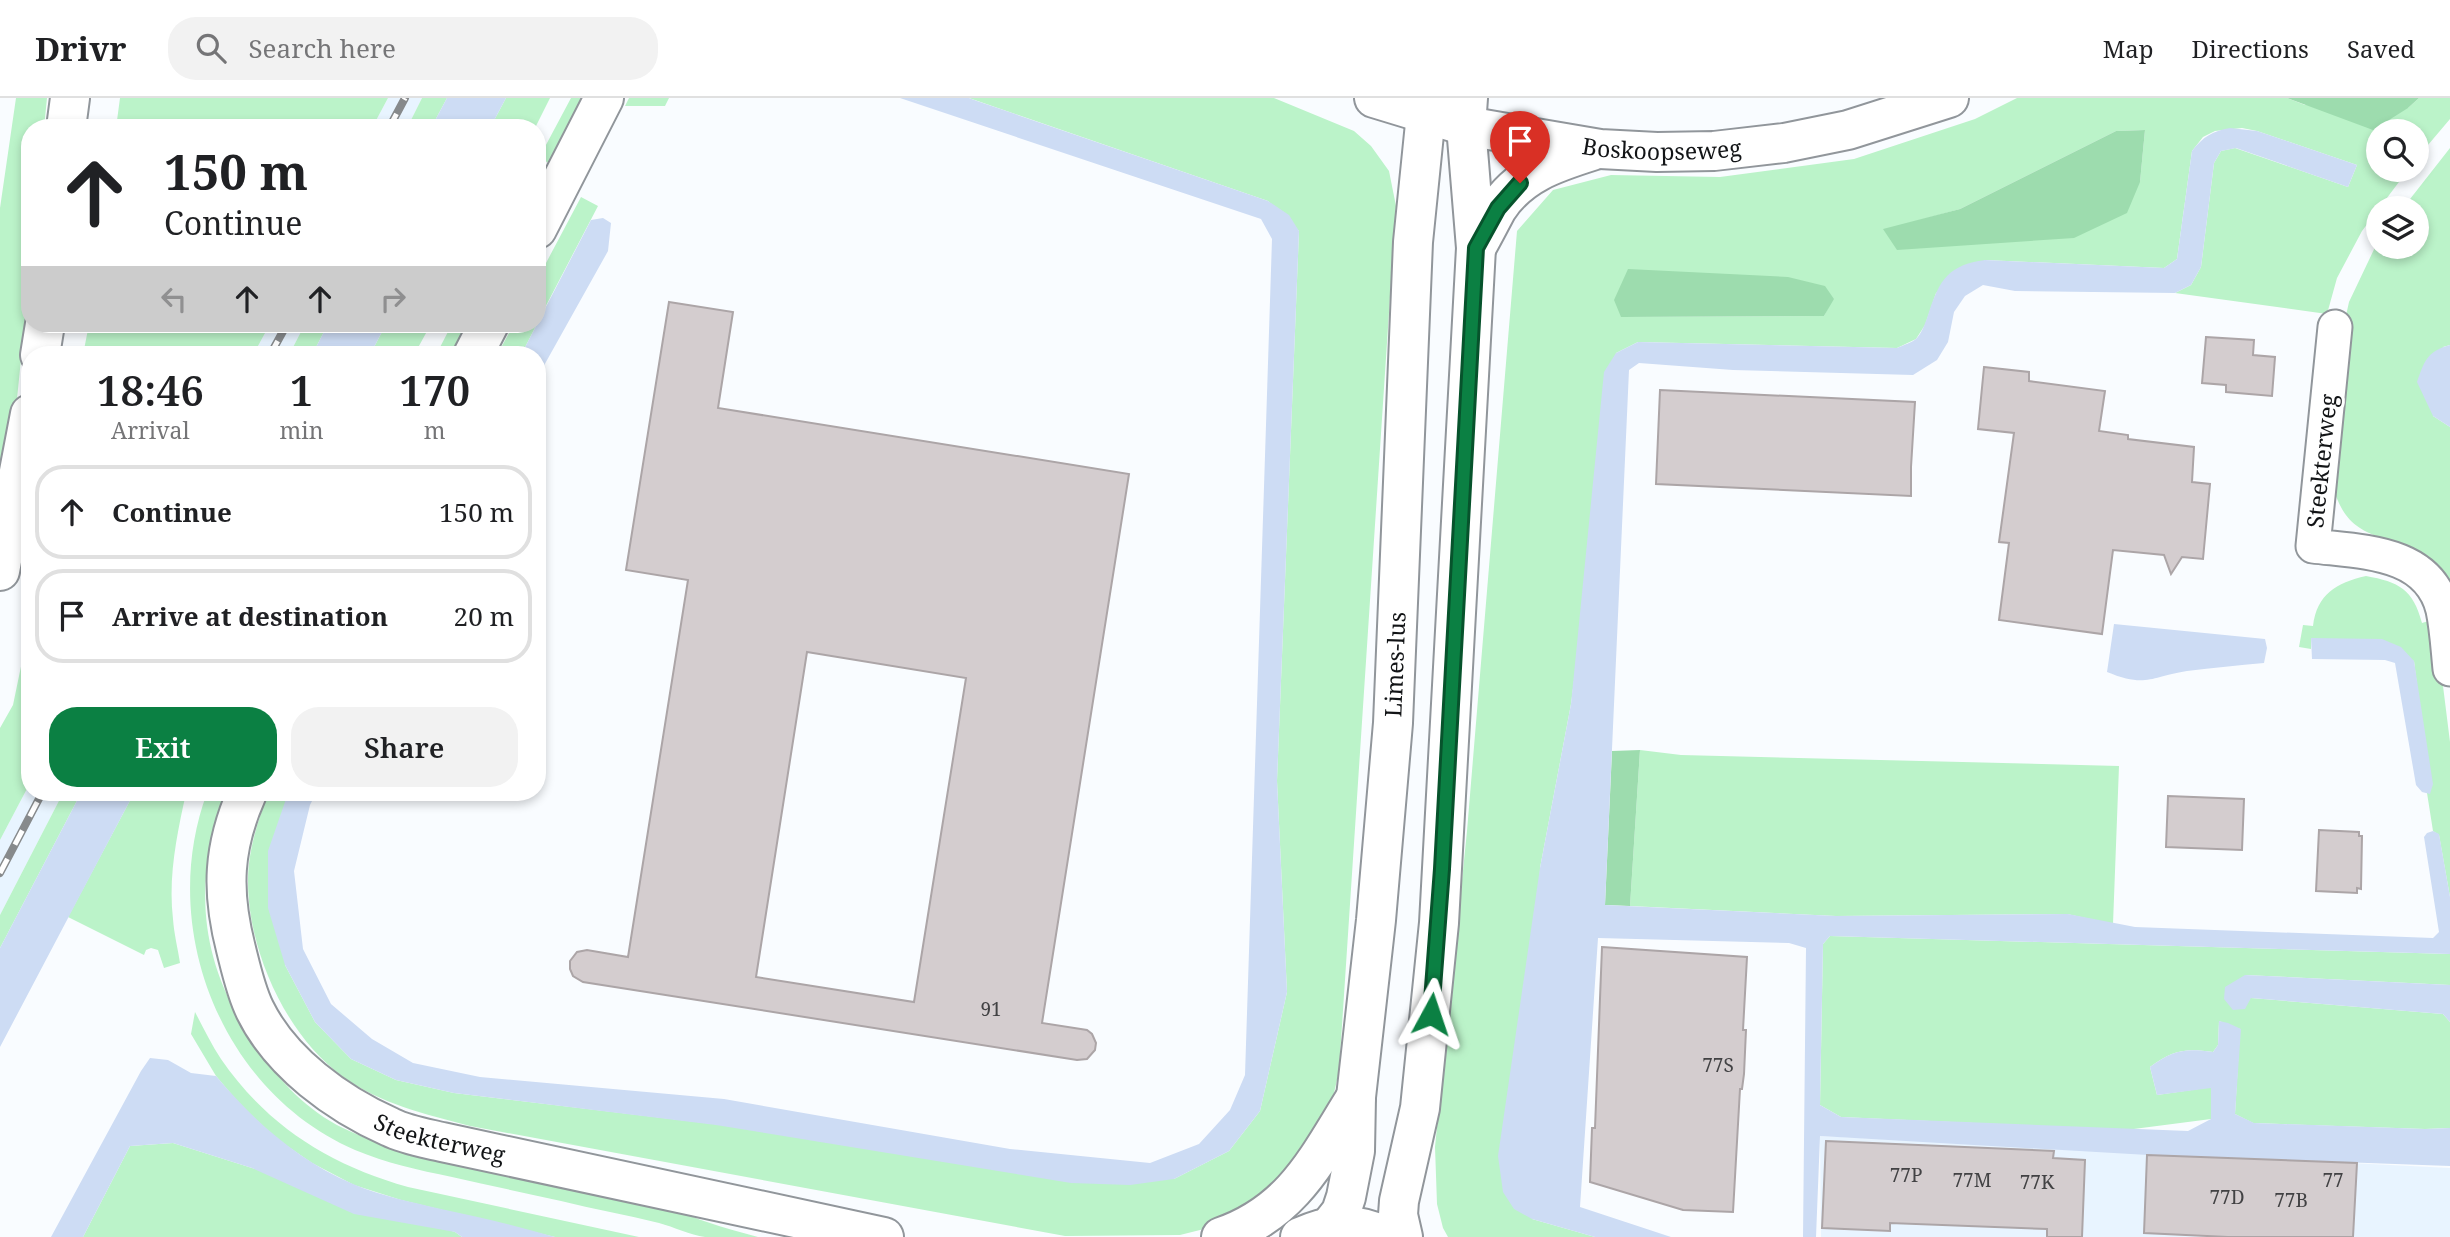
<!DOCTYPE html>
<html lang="en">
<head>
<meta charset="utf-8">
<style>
	:root { --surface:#fff; --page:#f2f2f2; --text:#202124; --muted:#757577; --line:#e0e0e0; --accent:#0b8043 }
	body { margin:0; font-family:"Noto Serif",serif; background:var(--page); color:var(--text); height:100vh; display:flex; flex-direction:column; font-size:26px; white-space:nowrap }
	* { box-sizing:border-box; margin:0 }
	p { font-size:23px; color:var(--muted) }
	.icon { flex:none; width:38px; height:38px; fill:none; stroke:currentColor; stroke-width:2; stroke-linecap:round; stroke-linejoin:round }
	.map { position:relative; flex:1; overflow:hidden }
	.side { position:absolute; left:21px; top:248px; width:525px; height:455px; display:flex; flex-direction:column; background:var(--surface); border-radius:28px; box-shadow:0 4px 10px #0003 }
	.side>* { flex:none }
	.guide { position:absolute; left:21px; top:21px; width:525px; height:214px; border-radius:28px; box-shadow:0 4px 10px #0003; background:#fff; color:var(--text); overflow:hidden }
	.controls { position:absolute; left:2366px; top:21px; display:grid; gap:14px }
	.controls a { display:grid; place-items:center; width:63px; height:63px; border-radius:50%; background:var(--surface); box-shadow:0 4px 10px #0003; font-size:35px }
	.pin { position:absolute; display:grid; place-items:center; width:60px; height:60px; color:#fff; margin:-72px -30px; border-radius:50% 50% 50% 0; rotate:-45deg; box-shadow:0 0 7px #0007 }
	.pin .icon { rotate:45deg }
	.me { position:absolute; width:77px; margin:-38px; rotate:5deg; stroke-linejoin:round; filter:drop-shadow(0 0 5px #0008) }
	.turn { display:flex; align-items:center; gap:24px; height:147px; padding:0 28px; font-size:32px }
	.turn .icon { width:91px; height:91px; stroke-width:2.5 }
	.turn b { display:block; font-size:49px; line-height:60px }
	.lanes { display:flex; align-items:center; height:66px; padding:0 28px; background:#0003; justify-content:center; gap:35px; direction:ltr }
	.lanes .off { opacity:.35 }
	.eta { display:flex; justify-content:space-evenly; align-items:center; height:119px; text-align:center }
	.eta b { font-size:42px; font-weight:600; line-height:49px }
	.cta { display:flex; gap:14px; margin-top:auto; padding:14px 28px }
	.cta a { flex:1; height:80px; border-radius:28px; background:var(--accent); color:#fff; font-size:28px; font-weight:600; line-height:80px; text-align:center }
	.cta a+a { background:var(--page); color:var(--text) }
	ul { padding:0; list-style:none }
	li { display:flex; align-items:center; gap:21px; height:94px; margin:0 14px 10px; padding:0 14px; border:4px solid var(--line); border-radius:28px }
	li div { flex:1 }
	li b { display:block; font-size:26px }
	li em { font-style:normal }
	header { display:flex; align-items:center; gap:42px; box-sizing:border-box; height:98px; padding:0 35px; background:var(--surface); border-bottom:2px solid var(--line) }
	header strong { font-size:33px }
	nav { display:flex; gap:38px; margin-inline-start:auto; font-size:24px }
	.search { width:490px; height:63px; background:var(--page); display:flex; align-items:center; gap:18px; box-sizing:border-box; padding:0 24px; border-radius:28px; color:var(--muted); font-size:26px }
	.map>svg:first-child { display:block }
</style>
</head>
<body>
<header>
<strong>Drivr</strong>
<div class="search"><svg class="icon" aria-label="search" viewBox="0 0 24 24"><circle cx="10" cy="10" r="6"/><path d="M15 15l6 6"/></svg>Search here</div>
<nav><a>Map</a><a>Directions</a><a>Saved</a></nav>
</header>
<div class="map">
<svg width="2450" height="1139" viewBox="0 0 2450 1139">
	<rect width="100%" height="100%" fill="#f9fcff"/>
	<path fill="#e8f4ff" d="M 388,0 L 422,0 L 407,30 L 372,30 Z
		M 270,226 L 305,226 L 289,257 L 253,257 Z
		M 30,685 L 30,695 L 63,695 L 0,817 L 0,742 Z
		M 1820,1038 L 2450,1070 L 2450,1139 L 1821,1139 Z"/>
	<path fill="#bbf3c9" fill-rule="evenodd" d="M 16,0 L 47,0 L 44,30 L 30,30 L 30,173 L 7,399 L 0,430 L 0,110 Z
		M 120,0 L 388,0 L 372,30 L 116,30 Z
		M 422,0 L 447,0 L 431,30 L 407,30 Z
		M 506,0 L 550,0 L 535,30 L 490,30 Z
		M 571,0 L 585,0 L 553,67 L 539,60 Z
		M 629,0 L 669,0 L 665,8 L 625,8 Z
		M 969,0 L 1274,0 L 1354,33 L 1371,48 L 1389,73 L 1396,108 L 1339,973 L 1332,1004 L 1272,1093 L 1212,1129 L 1180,1137 L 1065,1138 L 470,1028 C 425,1016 380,1006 342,978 C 285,936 248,852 248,783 C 248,752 258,723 268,695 L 289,695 L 286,701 L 285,867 L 315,924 L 351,961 L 396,982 L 454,995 L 1174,1081 L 1229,1053 L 1260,1013 L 1287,894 L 1277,683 L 1299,133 L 1268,103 Z
		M 2017,0 L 2287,0 L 2305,7 L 2408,10 L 2419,0 L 2450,0 L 2450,21 L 2417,60 L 2417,33 L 2378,33 L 2378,72 L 2408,72 L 2362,133 L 2337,180 L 2327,216 L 2175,195 L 2191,187 L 2201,169 L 2214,65 L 2221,53 L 2235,50 L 2348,89 L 2357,67 L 2257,33 L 2242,30 L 2215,33 L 2203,39 L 2192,53 L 2177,161 L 2164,170 L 1985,162 L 1936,195 L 1925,227 L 1916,241 L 1897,250 L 1638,244 L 1616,255 L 1571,606 L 1540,770 L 1532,1121 L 1595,1139 L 1448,1139 L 1443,1130 L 1437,1106 L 1435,1049 L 1467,733 L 1517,133 L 1553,92 L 1611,77 L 1720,79 L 1854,61 L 1975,21 ZM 2145,32 L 2140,84 L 1884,132 L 1960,111 L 2116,33 ZM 1833,200 L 1824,218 L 1622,219 Z
		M 2450,50 L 2450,247 L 2443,249 L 2433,318 L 2450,329 L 2450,495 L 2383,444 L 2382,440 C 2349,429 2341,415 2331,384 L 2343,231 L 2349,204 L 2378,143 L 2378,149 L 2417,149 L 2417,110 L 2403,110 Z
		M 581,99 L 598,108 L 537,225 L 537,182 Z
		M 89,226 L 270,226 L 253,257 L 83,257 Z
		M 305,226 L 328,226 L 312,257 L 289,257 Z
		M 386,226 L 431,226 L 414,257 L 370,257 Z
		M 452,226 L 470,226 L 454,257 L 436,257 Z
		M 514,226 L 537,226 L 521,257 L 497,257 Z
		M 2366,478 C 2399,484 2413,491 2422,525 L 2432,522 L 2440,564 L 2450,644 L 2450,799 L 2439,737 L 2433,733 L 2427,695 L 2430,695 L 2414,563 L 2311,540 L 2311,551 L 2299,549 L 2303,527 L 2313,528 C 2317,496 2336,485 2366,478 Z
		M 30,525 L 30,685 L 0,742 L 0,630 L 13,607 Z
		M 1640,652 L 1681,657 L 2119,668 L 2113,826 L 2067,816 L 1836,818 L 1630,808 Z
		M 63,695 L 81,695 L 0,850 L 0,817 Z
		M 134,695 L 186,695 C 177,736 168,779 173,821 C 174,836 178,851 180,865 L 164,870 L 158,852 L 151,850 L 146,852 L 144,857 L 68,819 Z
		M 207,695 L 225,695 C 191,790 200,867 258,951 C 279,983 308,1013 343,1030 C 403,1059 472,1068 537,1082 C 584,1093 631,1101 677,1113 C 687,1116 697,1121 707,1124 C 724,1130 741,1134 758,1139 C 741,1139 722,1139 705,1139 C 690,1137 674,1129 659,1125 C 627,1117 593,1111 561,1103 C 524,1095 488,1087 452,1079 C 418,1072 386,1065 355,1052 C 221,994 157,829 207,695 Z
		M 1830,838 L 2450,856 L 2450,887 L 2245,877 L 2251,900 L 2443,916 L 2450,924 L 2450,1030 L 2425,1031 L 2253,1025 L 2235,1016 L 2240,931 L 2219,923 L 2218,947 L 2213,954 C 2185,950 2173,952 2150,969 L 2157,997 L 2212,989 L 2211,1021 L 2126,1032 L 1841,1019 L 1820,1007 L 1823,846 Z
		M 195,914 C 203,929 211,946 221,961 C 267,1028 330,1067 408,1089 L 639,1139 L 555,1139 L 401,1102 L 354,1087 L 312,1065 L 277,1041 L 243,1010 L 216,978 L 191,936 Z
		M 173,1045 L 455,1134 L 462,1139 L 83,1139 L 130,1048 Z"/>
	<path fill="#9ddcae" d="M 2287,0 L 2419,0 L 2408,10 L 2373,32 Z
		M 2145,32 L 2140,84 L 2127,115 L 2074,140 L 1897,152 L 1883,131 L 1960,111 L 2116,33 Z
		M 1628,171 L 1788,179 L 1825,188 L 1834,201 L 1824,218 L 1621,219 L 1614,202 Z
		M 1640,652 L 1630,808 L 1605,807 L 1612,653 Z"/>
	<path fill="#cddcf4" d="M 447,0 L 506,0 L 490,30 L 431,30 Z
		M 900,0 L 969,0 L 977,3 L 1268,103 L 1289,117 L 1299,133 L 1277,683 L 1287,894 L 1260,1013 L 1229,1053 L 1174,1081 L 1130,1087 L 1071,1085 L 716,1027 L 454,995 L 396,982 L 351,961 L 315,924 L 285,867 L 268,810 L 268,753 L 286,701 L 289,695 L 316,695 L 310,707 L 294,773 L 303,851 L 331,906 L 372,941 L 413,965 L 480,979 L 724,1001 L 1010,1051 L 1150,1065 L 1199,1046 L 1230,1012 L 1245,977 L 1272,141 L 1261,121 Z
		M 2230,30 L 2257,33 L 2357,67 L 2348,89 L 2236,50 L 2221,53 L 2214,65 L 2201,169 L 2191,187 L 2175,195 L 2015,193 L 1983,187 L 1965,198 L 1954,214 L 1948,244 L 1937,262 L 1913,277 L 1733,272 L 1639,265 L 1629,272 L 1605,807 L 1836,818 L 2068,816 L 2135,829 L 2433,840 L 2439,834 L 2424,739 L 2427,735 L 2433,733 L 2439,736 L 2450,799 L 2450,856 L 1830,838 L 1823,846 L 1820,1007 L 1841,1019 L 2188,1033 L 2211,1021 L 2211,990 L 2157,997 L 2150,969 C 2173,952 2185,950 2213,954 L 2218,947 L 2219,923 L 2228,925 L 2241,931 L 2235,1016 L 2254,1025 L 2425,1031 L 2450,1030 L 2450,1068 L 2148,1057 L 1820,1038 L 1816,1139 L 1803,1139 L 1806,850 L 1789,845 L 1598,840 L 1580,1109 L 1671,1139 L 1595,1139 L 1532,1121 L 1514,1111 L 1503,1094 L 1498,1058 L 1540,770 L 1571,606 L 1604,274 L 1616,255 L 1638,244 L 1897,250 C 1903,247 1912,245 1917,240 C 1923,233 1926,223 1929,214 C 1940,181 1949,167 1985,162 L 2164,170 L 2177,161 L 2192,53 C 2203,39 2212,33 2230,30 Z
		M 603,120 L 611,125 L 608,153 L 537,280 L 537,257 L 521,257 L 591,122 Z
		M 328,226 L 386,226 L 370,257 L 312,257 Z
		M 2450,247 L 2450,329 L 2433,318 L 2417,284 C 2424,264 2427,253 2450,247 Z
		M 2114,526 L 2265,541 L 2267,550 L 2264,565 C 2238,567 2213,570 2187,573 C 2150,579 2146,590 2107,574 Z
		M 2311,540 L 2382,541 L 2401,549 L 2414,563 L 2433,686 L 2430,696 L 2422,694 L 2416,687 L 2395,565 L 2385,562 L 2312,561 Z
		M 81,695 L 134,695 L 0,949 L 0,850 Z
		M 2245,877 L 2450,887 L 2450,924 L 2443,916 L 2251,900 L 2245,911 L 2233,912 L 2224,901 L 2225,889 Z
		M 150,960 L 168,962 L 191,975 L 216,978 C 255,1024 297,1062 353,1086 C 381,1098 412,1104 441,1111 C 479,1119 518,1128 555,1139 L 462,1139 L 455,1134 L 354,1116 L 252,1070 L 173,1045 L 130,1048 L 83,1139 L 51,1139 L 141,973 Z"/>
	<path fill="#d4cdcf" stroke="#aca5a7" stroke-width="2" fill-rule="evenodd" d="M 669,204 L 733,214 L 718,310 L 1129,376 L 1042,925 L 1087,932 L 1092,936 L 1096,945 L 1095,952 L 1087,961 L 1077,962 L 583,884 L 573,878 L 570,871 L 570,863 L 577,854 L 587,852 L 628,859 L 688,482 L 626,472 ZM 807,554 L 966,580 L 914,904 L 756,879 Z
		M 2206,239 L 2254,242 L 2253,257 L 2275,259 L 2272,298 L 2226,294 L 2226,287 L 2202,285 Z
		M 1984,269 L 2029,274 L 2029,283 L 2105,293 L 2099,333 L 2128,337 L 2128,341 L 2194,349 L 2192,384 L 2210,386 L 2203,461 L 2182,459 L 2171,476 L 2164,457 L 2113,452 L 2102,536 L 1999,522 L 2009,445 L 1999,444 L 2014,335 L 1978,331 Z
		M 1660,292 L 1915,304 L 1911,369 L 1911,398 L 1656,386 Z
		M 2168,698 L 2244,701 L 2242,752 L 2166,749 Z
		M 2319,732 L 2359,734 L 2359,738 L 2362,738 L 2361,791 L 2357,790 L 2357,795 L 2316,793 Z
		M 1602,849 L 1747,859 L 1743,932 L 1746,932 L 1744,976 L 1742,991 L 1740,991 L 1733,1114 L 1683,1112 L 1590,1084 L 1592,1030 L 1595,1030 Z
		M 1826,1043 L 2054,1053 L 2053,1060 L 2085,1062 L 2082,1139 L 2047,1139 L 2047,1131 L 1890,1125 L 1890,1133 L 1822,1130 Z
		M 2147,1057 L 2357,1065 L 2353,1139 L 2228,1139 L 2144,1135 Z"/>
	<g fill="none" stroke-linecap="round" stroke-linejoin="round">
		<g stroke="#91969b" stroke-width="37">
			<path id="minor" d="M 2335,229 L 2313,448 C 2362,454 2429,453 2443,512 C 2447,531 2448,552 2450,571"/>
		</g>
		<g stroke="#91969b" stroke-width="42">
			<g id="secondary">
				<path d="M 537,131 L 604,0"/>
				<path d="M 473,257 L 489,226"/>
				<path id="s1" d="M 247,695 C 223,749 221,793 236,851 C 241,871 246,894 255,912 C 281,965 338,1006 390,1029 C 406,1037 425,1040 442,1044 L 884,1139"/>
				<path id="s2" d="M 1330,1128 L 1341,1114 L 1346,1099 L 1355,1053 L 1356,999 L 1376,822 L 1393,625 L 1413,144 L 1426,16 L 1435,0"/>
				<path d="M 1221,1139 C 1294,1114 1318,1059 1356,999"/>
				<path d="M 1300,1139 C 1330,1125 1357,1124 1387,1139"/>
				<path d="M 1403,1139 L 1398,1117 L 1399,1103 L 1420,1010 L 1439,825 L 1476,150 L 1466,28 L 1468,0"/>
			</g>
		</g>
		<g stroke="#91969b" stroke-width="42">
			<g id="primary">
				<path id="s3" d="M 1374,0 L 1466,28 L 1600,51 L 1657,54 L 1714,53 L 1784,45 L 1848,32 L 1949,0"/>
				<path d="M 1476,150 C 1483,138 1490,124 1497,111 C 1520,75 1557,64 1595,52"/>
			</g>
		</g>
		<g stroke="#91969b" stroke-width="42">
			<path id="trunk" d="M 66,30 L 70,0
				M 40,257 L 45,226
				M 0,473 L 30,316"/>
		</g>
		<use href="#minor" stroke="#fff" stroke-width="33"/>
		<use href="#secondary" stroke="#fff" stroke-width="38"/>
		<use href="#primary" stroke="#fff" stroke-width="38"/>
		<use href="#trunk" stroke="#fff" stroke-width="38"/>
		<g stroke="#878a8c" stroke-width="8">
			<path id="rail" d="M 389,30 L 405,0
				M 270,257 L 287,226
				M 0,775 L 42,695"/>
		</g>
		<use href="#rail" stroke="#fff" stroke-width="5" stroke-dasharray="16" stroke-linecap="butt"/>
	</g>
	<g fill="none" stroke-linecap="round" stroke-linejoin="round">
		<g stroke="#07532c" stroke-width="18">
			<path id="route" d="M 1431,916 L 1442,771 L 1476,150 L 1498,110 L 1520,85"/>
		</g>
		<use href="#route" stroke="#0b8043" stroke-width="12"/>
	</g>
	<g text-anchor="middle" stroke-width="6" stroke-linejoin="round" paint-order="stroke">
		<g font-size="19" fill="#424244">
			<text x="991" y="918">91</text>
			<text x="1718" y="974">77S</text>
			<text x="1906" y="1084">77P</text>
			<text x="1972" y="1089">77M</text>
			<text x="2333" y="1089">77</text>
			<text x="2037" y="1091">77K</text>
			<text x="2227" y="1106">77D</text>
			<text x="2291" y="1109">77B</text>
		</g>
		<g font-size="23" fill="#121416" stroke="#fff">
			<text dy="8" stroke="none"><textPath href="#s3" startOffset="294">Boskoopseweg</textPath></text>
			<text transform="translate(2322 363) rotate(-84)" y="8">Steekterweg</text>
			<text dy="8" stroke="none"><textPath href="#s2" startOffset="569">Limes-lus</textPath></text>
			<text dy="8" stroke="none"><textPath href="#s1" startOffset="457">Steekterweg</textPath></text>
		</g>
	</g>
</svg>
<div class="controls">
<a><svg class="icon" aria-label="search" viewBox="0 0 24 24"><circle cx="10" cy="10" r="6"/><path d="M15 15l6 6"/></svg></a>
<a><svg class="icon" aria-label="layers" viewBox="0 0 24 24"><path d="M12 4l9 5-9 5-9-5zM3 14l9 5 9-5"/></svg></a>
</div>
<div class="pin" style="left:1520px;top:85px;background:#d93025"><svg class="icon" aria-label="arrive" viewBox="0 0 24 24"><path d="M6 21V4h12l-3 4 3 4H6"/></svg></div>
<svg class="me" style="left:1431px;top:916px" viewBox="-20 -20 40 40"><path d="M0-17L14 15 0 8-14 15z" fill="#0b8043" stroke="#fff" stroke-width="4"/></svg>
<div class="guide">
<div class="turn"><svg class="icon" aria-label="ahead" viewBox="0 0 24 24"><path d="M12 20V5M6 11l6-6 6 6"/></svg><div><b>150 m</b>Continue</div></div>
<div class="lanes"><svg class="icon off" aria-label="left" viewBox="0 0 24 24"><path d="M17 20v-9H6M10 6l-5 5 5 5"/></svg><svg class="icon" aria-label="ahead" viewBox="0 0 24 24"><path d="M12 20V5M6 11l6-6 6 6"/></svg><svg class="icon" aria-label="ahead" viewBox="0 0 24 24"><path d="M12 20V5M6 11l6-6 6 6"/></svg><svg class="icon off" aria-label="right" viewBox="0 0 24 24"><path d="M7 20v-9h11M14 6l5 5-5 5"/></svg></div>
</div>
<section class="side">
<div class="eta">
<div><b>18:46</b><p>Arrival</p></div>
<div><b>1</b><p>min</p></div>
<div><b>170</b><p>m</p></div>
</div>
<ul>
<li><svg class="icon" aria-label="ahead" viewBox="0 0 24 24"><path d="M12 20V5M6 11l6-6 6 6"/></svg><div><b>Continue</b></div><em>150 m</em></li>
<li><svg class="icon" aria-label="arrive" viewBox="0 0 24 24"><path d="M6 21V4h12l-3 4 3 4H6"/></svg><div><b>Arrive at destination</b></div><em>20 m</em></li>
</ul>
<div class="cta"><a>Exit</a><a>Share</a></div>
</section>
</div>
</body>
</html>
